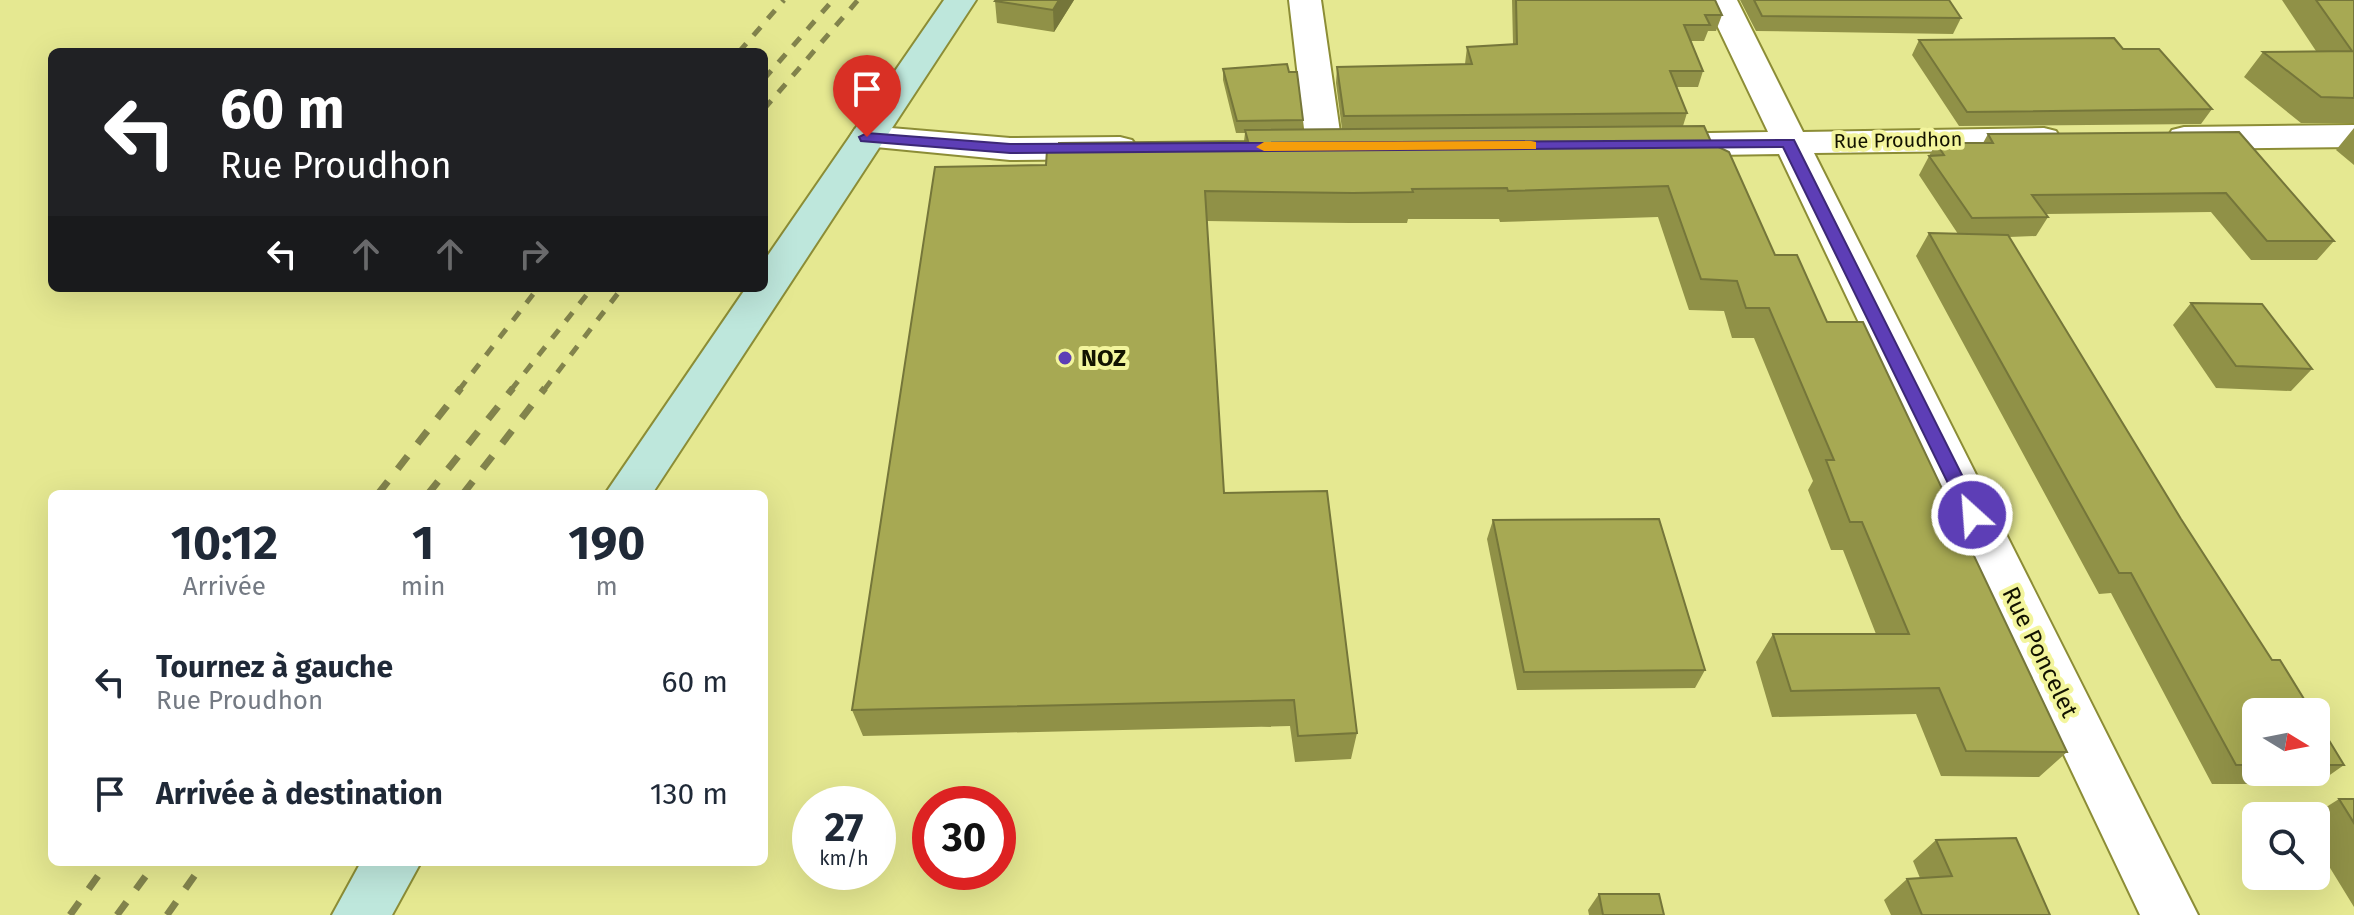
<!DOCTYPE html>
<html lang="fr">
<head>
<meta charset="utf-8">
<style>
	:root { --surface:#fff; --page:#f6f6f7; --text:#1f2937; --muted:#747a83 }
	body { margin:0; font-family:"Fira Sans",sans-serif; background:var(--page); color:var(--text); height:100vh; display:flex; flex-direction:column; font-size:30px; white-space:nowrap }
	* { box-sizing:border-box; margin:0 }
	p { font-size:26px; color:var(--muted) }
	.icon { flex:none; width:44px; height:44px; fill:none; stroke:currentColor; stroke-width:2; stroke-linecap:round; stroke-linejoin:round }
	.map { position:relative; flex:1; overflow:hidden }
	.panel { position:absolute; left:48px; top:490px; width:720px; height:376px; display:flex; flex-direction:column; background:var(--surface); border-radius:12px; box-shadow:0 8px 32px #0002 }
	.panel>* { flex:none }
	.banner { position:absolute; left:48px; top:48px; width:720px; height:244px; border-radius:12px; box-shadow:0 8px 32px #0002; background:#202124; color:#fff; overflow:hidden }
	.needle { width:52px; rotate:100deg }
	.tools { position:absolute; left:2242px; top:698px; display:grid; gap:16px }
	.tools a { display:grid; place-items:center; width:88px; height:88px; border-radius:12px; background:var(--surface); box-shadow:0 8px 32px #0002; font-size:40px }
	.speed { position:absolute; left:792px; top:786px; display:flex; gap:16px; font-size:40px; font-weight:700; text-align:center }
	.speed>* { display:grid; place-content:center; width:104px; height:104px; border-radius:50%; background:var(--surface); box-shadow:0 8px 32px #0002; line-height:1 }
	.speed small { font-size:20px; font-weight:400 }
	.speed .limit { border:12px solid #d22; background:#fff; color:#111 }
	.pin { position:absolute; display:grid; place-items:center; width:68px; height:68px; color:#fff; margin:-82px -34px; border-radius:50% 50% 50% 0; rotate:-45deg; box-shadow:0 0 8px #0007 }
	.pin .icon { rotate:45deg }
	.me { position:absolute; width:88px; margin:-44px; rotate:334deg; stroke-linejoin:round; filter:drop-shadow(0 0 6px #0008) }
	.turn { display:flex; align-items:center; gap:28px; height:168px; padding:0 40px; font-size:36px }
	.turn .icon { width:104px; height:104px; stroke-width:2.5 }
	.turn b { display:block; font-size:56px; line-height:68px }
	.lanes { display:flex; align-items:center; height:76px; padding:0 40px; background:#0003; justify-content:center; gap:40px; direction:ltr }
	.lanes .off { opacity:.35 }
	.eta { display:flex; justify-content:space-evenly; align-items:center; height:136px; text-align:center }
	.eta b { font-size:48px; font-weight:700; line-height:56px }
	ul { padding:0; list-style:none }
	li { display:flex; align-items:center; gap:24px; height:112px; padding:0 40px }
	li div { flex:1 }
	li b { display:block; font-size:30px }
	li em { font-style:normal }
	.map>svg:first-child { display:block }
</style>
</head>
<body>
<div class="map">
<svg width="2354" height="915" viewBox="0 0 2354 915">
	<rect width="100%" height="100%" fill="#e5e891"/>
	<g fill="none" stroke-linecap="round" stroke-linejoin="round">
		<g stroke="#8c8d36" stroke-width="4">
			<path id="minor" d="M 1289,0 L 1321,0 L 1342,146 L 1336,154 L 1324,157 L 1312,154 L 1306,146 Z
				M 1705,0 L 1737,0 L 1803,132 L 2044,128 L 2056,131 L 2061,139 L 2056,147 L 2044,150 L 1814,153 L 2198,915 L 2140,915 L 1779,154 L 1652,156 L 1640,153 L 1634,145 L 1640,137 L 1652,134 L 1768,132 Z
				M 2354,125 L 2354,147 L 2184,149 L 2172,146 L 2167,138 L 2172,130 L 2184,127 Z
				M 867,126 L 1010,138 L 1120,137 L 1132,140 L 1138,148 L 1132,156 L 1120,159 L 1010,160 L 855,145 L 850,137 L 855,129 Z"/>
		</g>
		<g stroke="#8c8d36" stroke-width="4">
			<path id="secondary" d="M 944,0 L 976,0 L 652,494 L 605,494 L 746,288 L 764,288 L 764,261 Z
				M 361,862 L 421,862 L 392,915 L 332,915 Z"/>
		</g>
		<use href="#minor" fill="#fff" fill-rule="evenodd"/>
		<use href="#secondary" fill="#bee7dc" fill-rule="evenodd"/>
		<path stroke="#82834c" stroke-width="5" stroke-dasharray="11 11" stroke-linecap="butt" d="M 739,52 L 784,0
			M 764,79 L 833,0
			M 764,109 L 858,0
			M 459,390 L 538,288
			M 511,390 L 592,288
			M 544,390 L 622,288"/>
		<path stroke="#82834c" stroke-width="7" stroke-dasharray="16 16" stroke-linecap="butt" d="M 378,494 L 461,388
			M 428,494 L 513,388
			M 463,494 L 545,388
			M 70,915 L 108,862
			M 117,915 L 156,862
			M 167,915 L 204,862"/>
	</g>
	<path fill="#909147" d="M 996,0 L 1074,0 L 1054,32 L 997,23 L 995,1 Z
		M 1512,0 L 1715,0 L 1722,15 L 1716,31 L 1708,31 L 1704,41 L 1691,41 L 1703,71 L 1698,87 L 1677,87 L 1687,113 L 1683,126 L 1712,144 L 1775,255 L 1827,322 L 2067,752 L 2039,777 L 1941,776 L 1916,714 L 1772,717 L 1756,662 L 1773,634 L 1876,634 L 1843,550 L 1831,550 L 1808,490 L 1813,481 L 1754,338 L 1732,338 L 1724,311 L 1689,310 L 1658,217 L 1500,222 L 1499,219 L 1408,219 L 1407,223 L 1349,223 L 1207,221 L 1224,493 L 1357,733 L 1351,759 L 1295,762 L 1290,726 L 863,736 L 852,710 L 1046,165 L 1244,141 L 1245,133 L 1236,133 L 1223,80 L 1223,69 L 1303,120 L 1302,130 L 1342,129 L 1336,83 L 1337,67 L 1465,64 L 1467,47 L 1513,44 Z
		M 1740,0 L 1949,0 L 1961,18 L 1953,34 L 1756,31 Z
		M 2282,0 L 2354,0 L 2354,123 L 2301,123 L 2244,77 L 2263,52 L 2316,51 Z
		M 1919,40 L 2123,49 L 2212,109 L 2201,124 L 1959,126 L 1912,55 Z
		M 2354,128 L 2354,165 L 2336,150 Z
		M 2239,132 L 2334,241 L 2317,260 L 2251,260 L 2211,212 L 2046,214 L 2048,217 L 2036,236 L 2009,237 L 2256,712 L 2256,772 L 2316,772 L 2316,719 L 2344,765 L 2317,784 L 2212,784 L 2111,593 L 2099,594 L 1916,256 L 1929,233 L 1958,234 L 1919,175 L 1936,143 L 1983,143 L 1988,134 Z
		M 2191,303 L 2312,369 L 2291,391 L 2216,388 L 2173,325 Z
		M 1493,520 L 1705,670 L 1695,688 L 1517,690 L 1487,539 Z
		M 2339,799 L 2354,799 L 2354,907 L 2316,845 L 2316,816 L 2312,816 Z
		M 1936,840 L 2050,915 L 1891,915 L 1884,900 L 1907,879 L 1920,878 L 1913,861 Z
		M 1599,894 L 1664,915 L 1589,915 L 1588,910 Z"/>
	<path fill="#75763a" d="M 1059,0 L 1074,0 L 1054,32 L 1053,10 Z"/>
	<path fill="#a7a953" stroke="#75763a" stroke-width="2" d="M 996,0 L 1059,0 L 1053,10 L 995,1 Z
		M 1516,0 L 1715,0 L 1722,15 L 1705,15 L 1710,25 L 1684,25 L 1703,71 L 1670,71 L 1687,113 L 1344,116 L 1337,67 L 1472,64 L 1467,47 L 1517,44 Z
		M 1754,0 L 1949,0 L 1961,18 L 1762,16 Z
		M 2316,0 L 2354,0 L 2354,98 L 2321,97 L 2263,52 L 2352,51 Z
		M 2114,38 L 2123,49 L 2159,49 L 2212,109 L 1967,112 L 1919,40 Z
		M 1287,64 L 1289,72 L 1297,72 L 1303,120 L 1237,121 L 1223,69 Z
		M 1704,126 L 1712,144 L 1729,152 L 1775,255 L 1797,255 L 1827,322 L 1863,322 L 2067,752 L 1966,751 L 1939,688 L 1791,691 L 1773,634 L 1909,634 L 1862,522 L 1850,522 L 1826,460 L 1834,460 L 1769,308 L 1746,308 L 1737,281 L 1701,279 L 1668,186 L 1508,191 L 1507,188 L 1412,189 L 1413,192 L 1353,193 L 1205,191 L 1224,493 L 1327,491 L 1357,733 L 1298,736 L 1294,700 L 852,710 L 935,167 L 1046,165 L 1047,150 L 1059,150 L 1059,143 L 1248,141 L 1245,130 Z
		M 2239,132 L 2334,241 L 2267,241 L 2226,193 L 2032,195 L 2048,217 L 1972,218 L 1929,156 L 1944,155 L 1936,143 L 1993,143 L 1988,134 Z
		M 1929,233 L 2008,235 L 2181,519 L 2272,660 L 2280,660 L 2312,712 L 2256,712 L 2256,765 L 2236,765 L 2131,573 L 2119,573 Z
		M 2191,303 L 2262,304 L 2312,369 L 2236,366 Z
		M 1659,519 L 1705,670 L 1524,672 L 1493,520 Z
		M 2316,719 L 2344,765 L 2316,765 Z
		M 2339,799 L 2354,799 L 2354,823 Z
		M 2016,838 L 2050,915 L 1922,915 L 1907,879 L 1952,876 L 1936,840 Z
		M 1599,894 L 1659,894 L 1664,915 L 1603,915 Z"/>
	<path fill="#5d3eb6" stroke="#3c2876" stroke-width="2" d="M 867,133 L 1010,144 L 1794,140 L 1982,515 L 1979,520 L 1966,520 L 1783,147 L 1010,153 L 861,141 L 859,137 Z"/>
	<path fill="#f59e0b" d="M 1531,141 L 1536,142 L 1536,149 L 1264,151 L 1256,147 L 1264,142 Z"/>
	<circle fill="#5d3eb6" stroke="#f3f59d" stroke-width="3" cx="1065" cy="358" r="8"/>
	<g text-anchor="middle" stroke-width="8" stroke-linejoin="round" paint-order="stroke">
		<g font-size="20" fill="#131300" stroke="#f3f59d">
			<text transform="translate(1898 140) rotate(-1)" y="7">Rue Proudhon</text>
		</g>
		<g font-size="24" font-weight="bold" fill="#131300" stroke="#f3f59d" text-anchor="start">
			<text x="1081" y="366">NOZ</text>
		</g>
		<g font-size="24" fill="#131300" stroke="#f3f59d">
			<text transform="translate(2040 652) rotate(64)" y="8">Rue Poncelet</text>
		</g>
	</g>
</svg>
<div class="tools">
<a><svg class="needle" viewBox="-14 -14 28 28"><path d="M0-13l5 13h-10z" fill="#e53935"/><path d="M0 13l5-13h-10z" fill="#747a83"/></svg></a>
<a><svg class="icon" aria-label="search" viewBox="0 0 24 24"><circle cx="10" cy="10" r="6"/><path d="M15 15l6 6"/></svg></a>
</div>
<div class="speed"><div>27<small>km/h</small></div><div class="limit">30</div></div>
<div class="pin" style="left:867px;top:137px;background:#d93025"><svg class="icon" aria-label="arrive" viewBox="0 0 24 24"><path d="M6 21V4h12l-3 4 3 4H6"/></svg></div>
<svg class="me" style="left:1972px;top:515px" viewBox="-20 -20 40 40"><circle r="17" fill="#5d3eb6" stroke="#fff" stroke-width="3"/><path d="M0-11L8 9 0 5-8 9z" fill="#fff"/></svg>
<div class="banner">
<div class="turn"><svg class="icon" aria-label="left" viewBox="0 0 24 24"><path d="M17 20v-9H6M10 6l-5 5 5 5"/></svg><div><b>60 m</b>Rue Proudhon</div></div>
<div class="lanes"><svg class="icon" aria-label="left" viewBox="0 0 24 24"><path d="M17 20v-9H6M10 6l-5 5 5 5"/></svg><svg class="icon off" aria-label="ahead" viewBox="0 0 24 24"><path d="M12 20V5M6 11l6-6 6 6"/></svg><svg class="icon off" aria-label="ahead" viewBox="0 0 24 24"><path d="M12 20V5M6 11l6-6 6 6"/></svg><svg class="icon off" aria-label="right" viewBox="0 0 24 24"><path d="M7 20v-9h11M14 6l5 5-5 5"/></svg></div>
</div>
<section class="panel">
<div class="eta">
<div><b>10:12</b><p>Arrivée</p></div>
<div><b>1</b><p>min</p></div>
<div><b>190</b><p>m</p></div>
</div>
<ul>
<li><svg class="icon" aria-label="left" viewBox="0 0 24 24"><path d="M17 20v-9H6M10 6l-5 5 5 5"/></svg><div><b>Tournez à gauche</b><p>Rue Proudhon</p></div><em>60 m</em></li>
<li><svg class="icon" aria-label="arrive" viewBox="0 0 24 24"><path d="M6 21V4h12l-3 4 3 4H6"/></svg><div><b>Arrivée à destination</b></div><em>130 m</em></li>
</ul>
</section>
</div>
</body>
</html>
